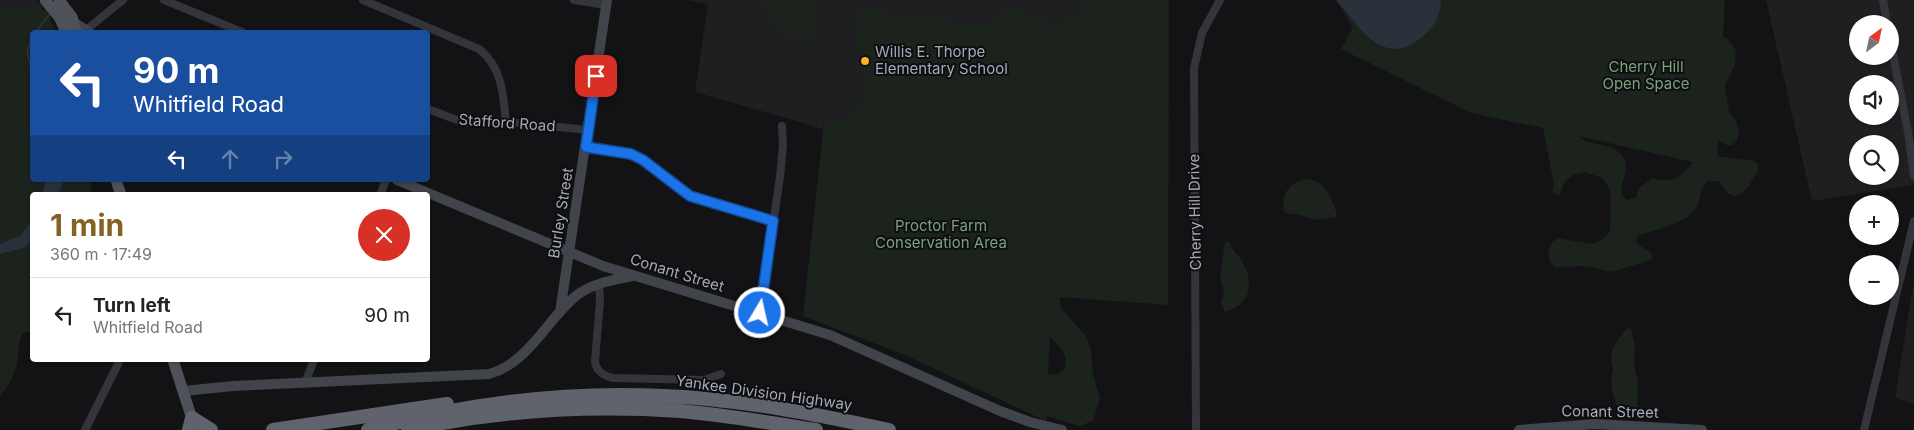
<!DOCTYPE html>
<html lang="en">
<head>
<meta charset="utf-8">
<style>
	:root { --surface:#fff; --page:#f2f2f2; --text:#222; --muted:#767676; --line:#e0e0e0; --accent:#856222 }
	body { margin:0; font-family:Inter,sans-serif; background:var(--page); color:var(--text); height:100vh; display:flex; flex-direction:column; font-size:19px; white-space:nowrap }
	* { box-sizing:border-box; margin:0 }
	p { font-size:16px; color:var(--muted) }
	.icon { flex:none; width:28px; height:28px; fill:none; stroke:currentColor; stroke-width:2; stroke-linecap:round; stroke-linejoin:round }
	.map { position:relative; flex:1; overflow:hidden }
	.drawer { position:absolute; left:30px; top:192px; width:400px; height:170px; display:flex; flex-direction:column; background:var(--surface); border-radius:5px; box-shadow:0 1px 4px #0004 }
	.drawer>* { flex:none }
	.top-card { position:absolute; left:30px; top:30px; width:400px; height:152px; border-radius:5px; box-shadow:0 1px 4px #0004; background:#1a4fa0; color:#fff; overflow:hidden }
	.needle { width:32px; rotate:33deg }
	.buttons { position:absolute; left:1849px; top:15px; display:grid; gap:10px }
	.buttons a { display:grid; place-items:center; width:50px; height:50px; border-radius:50%; background:var(--surface); box-shadow:0 1px 4px #0004; font-size:25px }
	.pin { position:absolute; display:grid; place-items:center; width:42px; height:42px; color:#fff; margin:-21px; border-radius:10px; box-shadow:0 2px 8px #0006 }
	.me { position:absolute; width:55px; margin:-28px; rotate:9deg; stroke-linejoin:round; filter:drop-shadow(0 0 4px #0008) }
	.turn { display:flex; align-items:center; gap:18px; height:105px; padding:0 20px; font-size:22px }
	.turn .icon { width:65px; height:65px; stroke-width:2.5 }
	.turn b { display:block; font-size:35px; line-height:42px }
	.lanes { display:flex; align-items:center; height:48px; padding:0 20px; background:#0003; justify-content:center; gap:25px; direction:ltr }
	.lanes .off { opacity:.35 }
	.round { display:grid; place-items:center; flex:none; width:52px; height:52px; border-radius:26px; background:var(--page) }
	.headline { display:flex; align-items:center; justify-content:space-between; height:85px; padding:0 20px }
	h1 { font-size:30px; font-weight:700; line-height:38px; color:var(--accent) }
	ul { padding:0; list-style:none }
	li { display:flex; align-items:center; gap:15px; height:75px; padding:0 20px; border-top:1px solid var(--line) }
	li div { flex:1 }
	li b { display:block; font-size:19px }
	li em { font-style:normal }
	.map>svg:first-child { display:block }
</style>
</head>
<body>
<div class="map">
<svg width="1914" height="430" viewBox="0 0 1914 430">
	<rect width="100%" height="100%" fill="#131315"/>
	<path fill="#1f1f22" fill-rule="evenodd" d="M 0,0 L 36,0 L 42,6 L 0,6 Z
		M 687,0 L 1092,0 L 1043,54 L 938,109 L 852,103 L 851,117 L 824,122 L 823,129 L 695,92 L 708,4 Z
		M 1766,0 L 1914,0 L 1914,185 L 1812,201 ZM 1858,24 L 1890,24 L 1890,56 L 1858,56 ZM 1858,84 L 1890,84 L 1890,116 L 1858,116 ZM 1858,144 L 1890,144 L 1890,176 L 1858,176 Z
		M 1914,280 L 1914,404 L 1895,398 Z"/>
	<path fill="#1b231c" fill-rule="evenodd" d="M 762,0 L 812,0 C 815,15 824,27 809,40 C 796,41 777,35 771,22 C 767,16 766,7 762,0 Z
		M 1086,0 L 1169,0 L 1168,305 L 1060,297 L 1061,308 L 1086,336 L 1091,349 L 1093,373 L 1100,399 L 1093,421 L 1079,426 L 1047,416 L 1046,421 L 905,355 L 803,316 L 824,122 L 851,117 L 852,103 L 868,104 L 866,64 L 857,41 L 852,18 L 858,10 L 864,7 L 886,13 L 896,20 L 911,20 L 931,15 L 967,27 L 995,21 L 1001,10 L 1012,6 L 1048,22 L 1059,23 L 1074,15 ZM 1050,337 C 1060,346 1070,357 1064,370 L 1056,375 L 1048,374 Z
		M 1336,0 L 1725,0 L 1723,37 L 1728,39 L 1736,51 L 1735,64 L 1725,86 L 1729,112 L 1736,120 L 1739,132 L 1737,141 L 1732,145 L 1726,145 L 1718,141 L 1717,156 L 1754,161 L 1758,164 L 1758,171 C 1754,178 1743,198 1733,196 C 1726,194 1723,185 1719,181 L 1708,181 C 1698,189 1702,199 1696,208 C 1687,224 1653,230 1637,236 L 1636,243 L 1650,252 L 1653,257 L 1651,260 L 1611,272 L 1586,266 L 1555,267 C 1546,261 1548,251 1552,242 L 1558,238 L 1592,244 L 1602,240 L 1610,231 L 1611,195 L 1607,184 L 1602,178 L 1585,172 L 1573,175 L 1564,183 L 1559,196 L 1555,194 L 1552,190 L 1554,185 L 1543,128 L 1471,113 L 1341,49 L 1353,27 ZM 1578,136 L 1693,162 C 1680,178 1673,184 1652,178 L 1638,189 L 1636,198 L 1628,200 C 1612,193 1630,174 1625,161 C 1617,141 1592,148 1578,136 Z
		M 0,6 L 42,6 L 42,11 L 47,9 L 55,32 L 32,32 L 32,180 L 46,180 L 42,195 L 32,195 L 32,220 L 21,235 L 0,244 Z
		M 1308,179 C 1327,182 1331,198 1337,214 L 1336,217 L 1317,220 L 1300,215 L 1285,213 C 1279,196 1290,180 1308,179 Z
		M 64,180 L 90,180 L 92,195 L 58,195 Z
		M 32,241 L 32,331 L 22,334 C 18,342 19,349 18,357 C 16,372 10,385 0,396 L 0,254 L 24,248 Z
		M 1225,241 L 1230,243 C 1232,251 1239,255 1243,263 C 1255,285 1250,304 1225,312 L 1221,303 L 1224,292 L 1220,278 Z
		M 1630,327 L 1635,344 L 1634,363 L 1638,384 L 1637,417 L 1632,419 C 1616,415 1612,393 1611,380 C 1611,376 1613,371 1613,368 C 1612,362 1610,358 1612,352 C 1615,342 1622,332 1630,327 Z"/>
	<path fill="#29323a" d="M 1336,0 L 1441,0 L 1441,1 C 1440,17 1434,27 1422,37 C 1382,70 1360,26 1336,0 Z
		M 46,180 L 64,180 L 58,195 L 42,195 Z
		M 32,220 L 32,241 L 24,248 L 0,254 L 0,244 L 21,235 Z"/>
	<g fill="none" stroke-linecap="round" stroke-linejoin="round">
		<path stroke="#29323a" stroke-width="2" d="M 36,32 L 49,15
			M 32,38 C 26,48 26,57 32,68"/>
		<path stroke="#34353a" stroke-width="8" d="M 164,0 L 242,32
			M 363,0 L 479,49 C 503,68 503,95 506,123
			M 574,0 L 606,5
			M 1883,0 L 1887,24
			M 86,30 L 123,0
			M 1890,39 L 1908,132 L 1914,176
			M 428,109 L 465,123 L 519,123 L 588,130
			M 586,147 L 638,157 L 690,196 L 773,221
			M 380,195 L 386,180
			M 599,284 L 600,301 L 595,361 C 596,372 604,376 613,378 L 704,380 L 721,374
			M 760,313 L 780,177 L 783,145 L 782,126
			M 305,383 L 314,360
			M 85,430 L 120,360
			M 1196,430 L 1194,68 L 1202,33 L 1220,0
			M 1864,430 L 1914,221"/>
		<path stroke="#42444b" stroke-width="10" d="M 70,20 L 89,32
			M 397,180 L 603,266 L 830,335 L 1000,411 L 1030,422 L 1062,430
			M 560,312 L 607,0
			M 184,391 L 233,386 L 489,374 C 529,363 547,319 577,295 C 593,283 614,280 632,276
			M 1519,430 L 1595,424 L 1702,430"/>
		<path stroke="#50525a" stroke-width="11" d="M 45,0 L 59,17 L 66,32
			M 59,0 L 72,17 L 76,32
			M 116,180 L 121,195
			M 173,360 L 194,425"/>
		<path stroke="#60636c" stroke-width="14" d="M 189,430 L 192,418 L 211,430
			M 273,430 L 447,404
			M 368,430 C 464,404 564,391 664,396 C 740,399 815,414 889,430
			M 408,430 C 497,410 589,405 680,411 C 726,415 771,423 816,430"/>
	</g>
	<g fill="none" stroke-linecap="round" stroke-linejoin="round">
		<g stroke="#114b97" stroke-width="12">
			<path id="route" d="M 596,76 L 586,147 L 631,154 L 643,160 L 690,196 L 773,221 L 760,313"/>
		</g>
		<use href="#route" stroke="#1a73e8" stroke-width="9"/>
	</g>
	<circle fill="#fdb123" stroke="#0e0e10" stroke-width="2" cx="865" cy="61" r="5"/>
	<g text-anchor="middle" stroke-width="4" stroke-linejoin="round" paint-order="stroke">
		<g font-size="15" fill="#a4aab7" stroke="#0e0e10" text-anchor="start">
			<text x="875" y="57">Willis E. Thorpe<tspan x="875" dy="17">Elementary School</tspan></text>
		</g>
		<g font-size="15" fill="#7aa37c" stroke="#0e0e10">
			<text x="1646" y="72">Cherry Hill<tspan x="1646" dy="17">Open Space</tspan></text>
			<text x="941" y="231">Proctor Farm<tspan x="941" dy="17">Conservation Area</tspan></text>
		</g>
		<g font-size="15" fill="#a4aab7" stroke="#0e0e10">
			<text transform="translate(507 123) rotate(4)" y="5">Stafford Road</text>
			<text transform="translate(1195 212) rotate(-91)" y="5">Cherry Hill Drive</text>
			<text transform="translate(561 213) rotate(-81)" y="5">Burley Street</text>
			<text transform="translate(677 273) rotate(17)" y="5">Conant Street</text>
			<text transform="translate(764 393) rotate(8)" y="5">Yankee Division Highway</text>
			<text transform="translate(1610 412) rotate(1)" y="5">Conant Street</text>
		</g>
	</g>
</svg>
<div class="buttons">
<a><svg class="needle" viewBox="-14 -14 28 28"><path d="M0-13l5 13h-10z" fill="#e53935"/><path d="M0 13l5-13h-10z" fill="#767676"/></svg></a>
<a><svg class="icon" aria-label="sound" viewBox="0 0 24 24"><path d="M4 9h4l5-4v14l-5-4H4zM17 9q2 3 0 6"/></svg></a>
<a><svg class="icon" aria-label="search" viewBox="0 0 24 24"><circle cx="10" cy="10" r="6"/><path d="M15 15l6 6"/></svg></a>
<a>+</a>
<a>−</a>
</div>
<div class="pin" style="left:596px;top:76px;background:#d93025"><svg class="icon" aria-label="arrive" viewBox="0 0 24 24"><path d="M6 21V4h12l-3 4 3 4H6"/></svg></div>
<svg class="me" style="left:760px;top:313px" viewBox="-20 -20 40 40"><circle r="17" fill="#1a73e8" stroke="#fff" stroke-width="3"/><path d="M0-11L8 9 0 5-8 9z" fill="#fff"/></svg>
<div class="top-card">
<div class="turn"><svg class="icon" aria-label="left" viewBox="0 0 24 24"><path d="M17 20v-9H6M10 6l-5 5 5 5"/></svg><div><b>90 m</b>Whitfield Road</div></div>
<div class="lanes"><svg class="icon" aria-label="left" viewBox="0 0 24 24"><path d="M17 20v-9H6M10 6l-5 5 5 5"/></svg><svg class="icon off" aria-label="ahead" viewBox="0 0 24 24"><path d="M12 20V5M6 11l6-6 6 6"/></svg><svg class="icon off" aria-label="right" viewBox="0 0 24 24"><path d="M7 20v-9h11M14 6l5 5-5 5"/></svg></div>
</div>
<section class="drawer">
<div class="headline"><div><h1>1 min</h1><p>360 m · 17:49</p></div><a class="round" style="background:#d93025;color:#fff"><svg class="icon" aria-label="close" viewBox="0 0 24 24"><path d="M6 6l12 12M18 6L6 18"/></svg></a></div>
<ul>
<li><svg class="icon" aria-label="left" viewBox="0 0 24 24"><path d="M17 20v-9H6M10 6l-5 5 5 5"/></svg><div><b>Turn left</b><p>Whitfield Road</p></div><em>90 m</em></li>
</ul>
</section>
</div>
</body>
</html>
